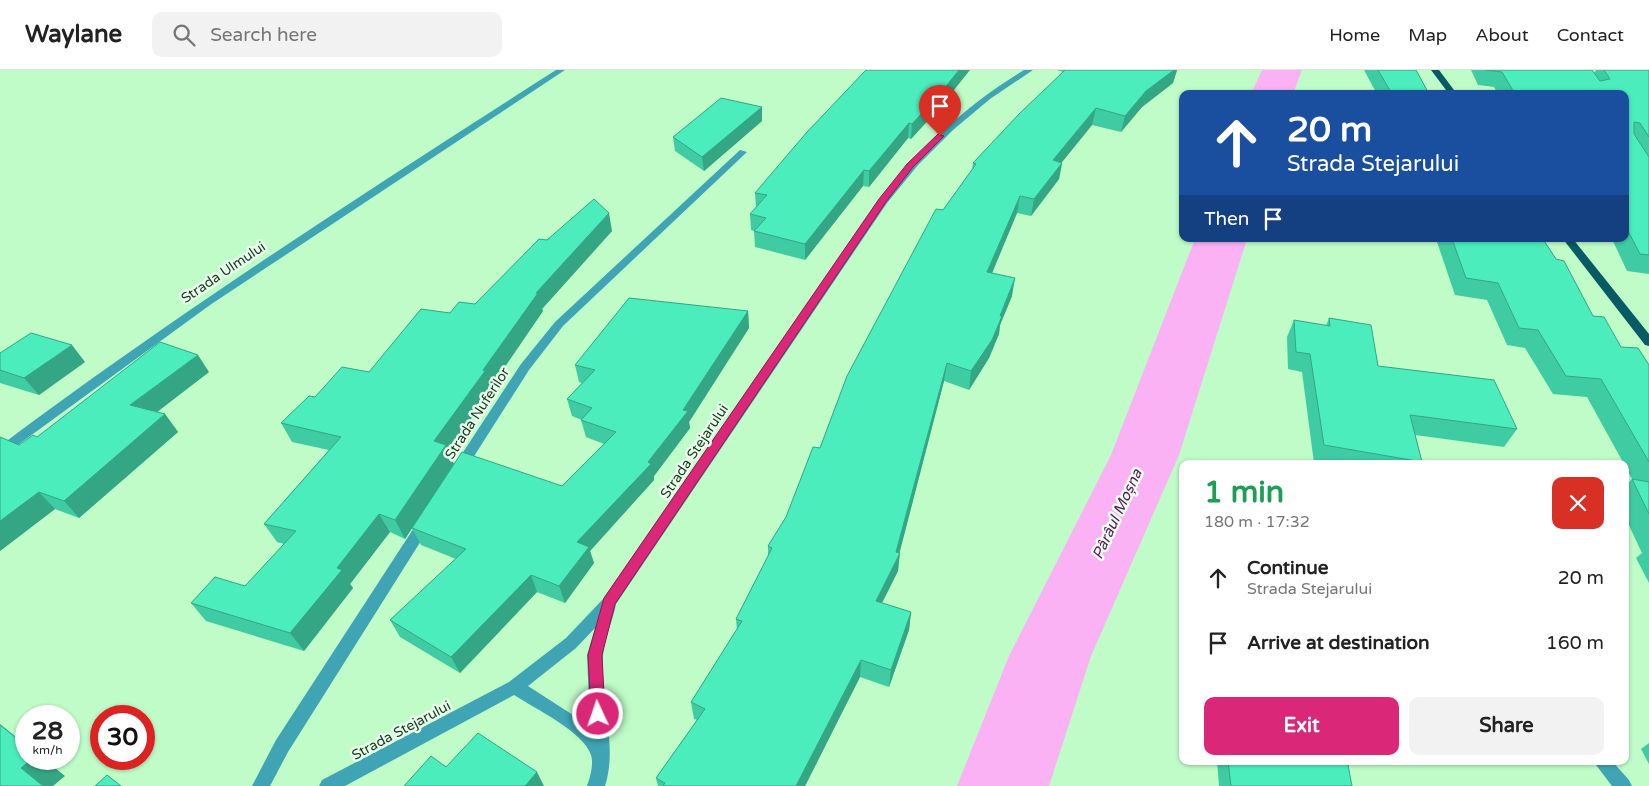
<!DOCTYPE html>
<html lang="en">
<head>
<meta charset="utf-8">
<style>
	:root { --surface:#fff; --page:#f2f2f2; --text:#222; --muted:#767676; --line:#e0e0e0; --accent:#db2777 }
	body { margin:0; font-family:"Varela Round",sans-serif; background:var(--page); color:var(--text); height:100vh; display:flex; flex-direction:column; font-size:19px; white-space:nowrap }
	* { box-sizing:border-box; margin:0 }
	p { font-size:16px; color:var(--muted) }
	.icon { flex:none; width:28px; height:28px; fill:none; stroke:currentColor; stroke-width:2; stroke-linecap:round; stroke-linejoin:round }
	.map { position:relative; flex:1; overflow:hidden }
	.panel { position:absolute; left:1179px; top:390px; width:450px; height:305px; display:flex; flex-direction:column; background:var(--surface); border-radius:10px; box-shadow:0 1px 4px #0004 }
	.panel>* { flex:none }
	.guide { position:absolute; left:1179px; top:20px; width:450px; height:152px; border-radius:10px; box-shadow:0 1px 4px #0004; background:#1a4fa0; color:#fff; overflow:hidden }
	.speed { position:absolute; left:15px; top:635px; display:flex; gap:10px; font-size:25px; font-weight:700; text-align:center }
	.speed>* { display:grid; place-content:center; width:65px; height:65px; border-radius:50%; background:var(--surface); box-shadow:0 1px 4px #0004; line-height:1 }
	.speed small { font-size:12px; font-weight:400 }
	.speed .limit { border:8px solid #d22; background:#fff; color:#111 }
	.pin { position:absolute; display:grid; place-items:center; width:42px; height:42px; color:#fff; margin:-51px -21px; border-radius:50% 50% 50% 0; rotate:-45deg; box-shadow:0 0 5px #0007 }
	.pin .icon { rotate:45deg }
	.me { position:absolute; width:55px; margin:-28px; rotate:357deg; stroke-linejoin:round; filter:drop-shadow(0 0 4px #0008) }
	.turn { display:flex; align-items:center; gap:18px; height:105px; padding:0 25px; font-size:22px }
	.turn .icon { width:65px; height:65px; stroke-width:2.5 }
	.turn b { display:block; font-size:35px; line-height:42px }
	.then { display:flex; align-items:center; height:48px; padding:0 25px; background:#0003; gap:10px; font-size:19px }
	.round { display:grid; place-items:center; flex:none; width:52px; height:52px; border-radius:10px; background:var(--page) }
	.head { display:flex; align-items:center; justify-content:space-between; height:85px; padding:0 25px }
	h1 { font-size:30px; font-weight:800; line-height:38px; color:#1e9e55 }
	.button { display:flex; gap:10px; margin-top:auto; padding:10px 25px }
	.button a { flex:1; height:58px; border-radius:10px; background:var(--accent); color:#fff; font-size:20px; font-weight:800; line-height:58px; text-align:center }
	.button a+a { background:var(--page); color:var(--text) }
	ul { padding:0; list-style:none }
	li { display:flex; align-items:center; gap:15px; height:65px; padding:0 25px }
	li div { flex:1 }
	li b { display:block; font-size:19px }
	li em { font-style:normal }
	header { display:flex; align-items:center; gap:30px; box-sizing:border-box; height:70px; padding:0 25px; background:var(--surface); border-bottom:1px solid var(--line) }
	header strong { font-size:24px }
	nav { display:flex; gap:28px; margin-inline-start:auto; font-size:18px }
	.search { width:350px; height:45px; background:var(--page); display:flex; align-items:center; gap:12px; box-sizing:border-box; padding:0 18px; border-radius:10px; color:var(--muted); font-size:19px }
	.map>svg:first-child { display:block }
</style>
</head>
<body>
<header>
<strong>Waylane</strong>
<div class="search"><svg class="icon" aria-label="search" viewBox="0 0 24 24"><circle cx="10" cy="10" r="6"/><path d="M15 15l6 6"/></svg>Search here</div>
<nav><a>Home</a><a>Map</a><a>About</a><a>Contact</a></nav>
</header>
<div class="map">
<svg width="1649" height="716" viewBox="0 0 1649 716">
	<rect width="100%" height="100%" fill="#bffcc8"/>
	<g fill="none" stroke-linecap="round" stroke-linejoin="round">
		<path fill="#fab2f5" fill-rule="evenodd" d="M 1262,0 L 1302,0 L 1293,24 L 1251,24 Z
			M 1195,169 L 1247,169 L 1179,385 L 1091,586 L 1049,716 L 957,716 L 1009,586 L 1111,385 Z"/>
		<path fill="#3fa5b4" fill-rule="evenodd" d="M 556,0 L 565,0 L 210,235 L 0,388 L 0,376 C 179,242 367,121 556,0 Z
			M 1024,0 L 1033,0 L 990,29 L 953,60 L 918,95 L 887,133 L 616,534 C 613,551 604,568 603,586 C 600,627 618,676 605,716 L 587,716 C 590,708 594,694 591,685 C 584,662 534,638 514,625 L 345,716 L 319,716 L 322,710 L 509,612 L 566,568 L 604,528 L 880,129 C 921,78 967,34 1024,0 ZM 595,558 L 587,585 L 590,656 L 528,616 L 576,578 Z
			M 740,80 L 747,82 L 563,256 L 529,300 L 464,402 L 454,402 L 452,399 L 454,396 L 521,294 L 555,252 Z
			M 426,446 L 431,447 L 433,451 L 431,455 L 288,682 L 270,716 L 252,716 L 276,670 L 421,447 Z
			M 1593,691 L 1612,691 L 1629,710 L 1632,716 L 1612,716 Z"/>
		<path fill="#085a64" fill-rule="evenodd" d="M 1431,0 L 1439,0 L 1457,24 L 1449,24 Z
			M 1563,169 L 1573,169 L 1649,264 L 1649,276 L 1645,275 Z"/>
	</g>
	<path fill="#40cca3" d="M 1057,0 L 1177,0 L 1173,13 L 1142,37 L 1121,62 L 1092,55 L 1062,92 L 1062,93 L 1059,109 L 1031,146 L 1017,143 L 992,203 L 1012,226 L 1000,255 L 999,264 L 989,288 L 969,320 L 944,311 L 899,483 L 898,501 L 882,533 L 911,542 L 909,560 L 889,617 L 860,607 L 805,716 L 658,716 L 656,708 L 697,650 L 694,649 L 691,632 L 737,560 L 736,549 L 768,486 L 768,476 L 786,447 L 820,378 L 943,140 L 972,100 L 973,93 L 1063,2 Z
		M 1364,0 L 1416,0 L 1429,24 L 1377,24 Z
		M 1471,0 L 1592,0 L 1594,3 L 1596,0 L 1649,0 L 1649,204 L 1627,201 L 1612,169 L 1625,169 L 1625,24 L 1498,24 L 1494,17 L 1478,15 Z
		M 942,35 L 911,69 L 908,68 L 869,117 L 863,116 L 805,190 L 755,177 L 754,161 L 751,160 L 750,144 L 756,138 L 755,123 Z
		M 762,37 L 762,51 L 704,101 L 675,81 L 673,67 Z
		M 612,161 L 542,239 L 543,241 L 491,317 L 491,320 L 448,382 L 454,394 L 405,469 L 390,462 L 350,514 L 353,518 L 304,581 L 206,551 L 191,533 L 245,516 L 284,474 L 277,472 L 264,454 L 329,380 L 292,372 L 281,353 L 315,327 L 369,302 L 475,234 L 547,170 Z
		M 1436,169 L 1543,169 L 1593,246 L 1621,277 L 1649,295 L 1649,513 L 1636,488 L 1642,483 L 1625,447 L 1625,416 L 1632,409 L 1625,396 L 1625,394 L 1624,394 L 1587,327 L 1553,324 L 1525,278 L 1507,275 L 1487,230 L 1455,225 Z
		M 748,241 L 749,258 L 689,352 L 690,358 L 654,406 L 654,410 L 590,481 L 594,493 L 565,533 L 537,522 L 460,603 L 400,567 L 390,550 L 456,489 L 421,475 L 412,458 L 562,416 L 604,374 L 586,367 L 581,350 L 582,350 L 572,346 L 567,329 L 582,313 L 579,312 L 575,295 Z
		M 1329,248 L 1378,296 L 1517,359 L 1504,377 L 1415,365 L 1422,392 L 1421,394 L 1320,394 L 1314,393 L 1302,302 L 1288,299 L 1287,267 L 1294,250 L 1326,256 Z
		M 0,283 L 85,292 L 39,325 L 0,313 Z
		M 209,302 L 156,342 L 165,344 L 178,362 L 79,448 L 55,439 L 0,481 L 19,375 L 37,367 Z
		M 1649,673 L 1649,694 L 1641,679 Z
		M 1217,691 L 1330,691 L 1352,716 L 1219,716 Z"/>
	<path fill="#34a684" d="M 959,0 L 970,0 L 942,35 L 911,69 L 912,54 Z
		M 1174,0 L 1177,0 L 1173,13 L 1142,37 L 1121,62 L 1125,46 L 1146,21 Z
		M 762,37 L 762,51 L 704,101 L 702,87 Z
		M 1096,38 L 1092,55 L 1050,107 L 1053,90 Z
		M 909,53 L 908,68 L 869,117 L 869,101 Z
		M 1062,93 L 1059,109 L 1031,146 L 1034,129 Z
		M 864,100 L 863,116 L 805,190 L 805,174 Z
		M 1020,126 L 1017,143 L 985,220 L 987,202 Z
		M 609,143 L 612,161 L 542,239 L 543,241 L 491,317 L 491,320 L 448,382 L 454,394 L 405,469 L 395,450 L 434,371 L 536,223 Z
		M 1015,208 L 1012,226 L 1000,255 L 999,264 L 989,288 L 969,320 L 971,301 L 1000,246 Z
		M 748,241 L 749,258 L 689,352 L 690,358 L 654,406 L 654,410 L 590,481 L 594,493 L 565,533 L 559,516 L 577,472 L 648,392 L 683,340 Z
		M 72,275 L 85,292 L 39,325 L 24,308 Z
		M 198,285 L 209,302 L 143,353 L 130,335 Z
		M 947,293 L 944,311 L 899,485 L 900,483 L 898,501 L 874,549 L 876,531 L 896,482 Z
		M 165,344 L 178,362 L 79,448 L 64,431 Z
		M 39,422 L 55,439 L 0,481 L 0,451 Z
		M 379,444 L 390,462 L 350,514 L 353,518 L 304,581 L 290,563 L 337,498 Z
		M 531,505 L 537,522 L 460,603 L 451,587 Z
		M 911,542 L 909,560 L 889,617 L 891,600 Z
		M 861,590 L 860,607 L 805,716 L 796,716 Z
		M 0,654 L 26,675 L 26,676 L 0,655 Z
		M 32,689 L 44,689 L 65,706 L 53,716 L 43,716 L 21,698 Z
		M 537,702 L 544,716 L 525,716 Z"/>
	<path fill="#4bedbd" stroke="#34a684" d="M 866,0 L 959,0 L 943,20 L 912,54 L 909,53 L 869,101 L 864,100 L 805,174 L 754,161 L 766,148 L 750,144 L 767,125 L 755,123 L 807,62 Z
		M 1065,0 L 1174,0 L 1146,21 L 1125,46 L 1096,38 L 1053,90 L 1062,93 L 1034,129 L 1020,126 L 987,202 L 1015,208 L 1000,246 L 1002,246 L 992,270 L 971,301 L 947,293 L 896,482 L 900,483 L 876,531 L 911,542 L 891,600 L 861,590 L 796,716 L 663,716 L 665,713 L 656,708 L 705,639 L 691,632 L 742,551 L 736,549 L 772,478 L 768,476 L 786,447 L 813,377 L 820,378 L 847,306 L 936,139 L 943,140 L 976,94 L 973,93 L 1019,44 Z
		M 1378,0 L 1416,0 L 1429,24 L 1392,24 Z
		M 1486,0 L 1592,0 L 1600,11 L 1610,9 L 1604,0 L 1649,0 L 1649,67 L 1640,53 L 1634,52 L 1634,64 L 1649,87 L 1649,185 L 1640,184 L 1625,155 L 1625,24 L 1515,24 L 1502,2 Z
		M 721,28 L 762,37 L 702,87 L 673,67 Z
		M 594,129 L 609,143 L 536,223 L 538,223 L 483,300 L 485,301 L 434,371 L 446,375 L 395,450 L 379,444 L 337,498 L 342,500 L 290,563 L 191,533 L 215,507 L 245,516 L 296,461 L 264,454 L 341,367 L 281,353 L 309,326 L 315,327 L 342,297 L 369,302 L 421,239 L 450,243 L 459,232 L 475,234 L 539,169 L 547,170 Z
		M 1452,169 L 1543,169 L 1556,189 L 1564,191 L 1593,246 L 1604,247 L 1621,277 L 1638,278 L 1649,295 L 1649,392 L 1601,309 L 1566,306 L 1538,260 L 1519,258 L 1498,213 L 1466,208 Z
		M 629,228 L 748,241 L 683,340 L 688,341 L 648,392 L 651,394 L 577,472 L 589,477 L 559,516 L 531,505 L 451,587 L 390,550 L 466,479 L 412,458 L 462,382 L 562,416 L 616,362 L 581,350 L 592,338 L 567,329 L 595,300 L 575,295 Z
		M 1329,248 L 1371,255 L 1378,296 L 1494,310 L 1517,359 L 1410,345 L 1422,392 L 1324,375 L 1310,284 L 1296,282 L 1294,250 L 1330,256 Z
		M 31,263 L 72,275 L 24,308 L 0,300 L 0,283 Z
		M 160,272 L 198,285 L 130,335 L 165,344 L 64,431 L 39,422 L 0,451 L 0,367 L 19,375 L 33,365 L 37,367 Z
		M 1632,409 L 1649,412 L 1649,444 Z
		M 0,655 L 26,676 L 26,689 L 32,689 L 21,698 L 43,716 L 0,716 Z
		M 478,663 L 537,702 L 525,716 L 404,716 L 431,686 L 446,697 Z
		M 1228,691 L 1330,691 L 1348,695 L 1352,716 L 1231,716 Z
		M 107,705 L 121,716 L 95,716 Z"/>
	<path fill="#db2777" stroke="#8e194d" d="M 938,64 L 944,66 L 913,97 L 886,132 L 615,534 L 602,585 L 605,644 L 603,649 L 598,651 L 593,649 L 591,644 L 588,585 L 604,528 L 879,129 L 907,94 Z"/>
	<g text-anchor="middle" stroke-width="5" stroke-linejoin="round" paint-order="stroke">
		<g font-size="14" fill="#1d3521" stroke="#e7ffea">
			<text transform="translate(223 202) rotate(-34)" y="5">Strada Ulmului</text>
			<text transform="translate(477 343) rotate(-57)" y="5">Strada Nuferilor</text>
			<text transform="translate(694 381) rotate(-56)" y="5">Strada Stejarului</text>
			<text transform="translate(401 660) rotate(-28)" y="5">Strada Stejarului</text>
		</g>
		<g font-size="15" font-style="italic" fill="#611160" stroke="#e7ffea">
			<text transform="translate(1117 444) rotate(-65)" y="5">Pârâul Moșna</text>
		</g>
	</g>
</svg>
<div class="speed"><div>28<small>km/h</small></div><div class="limit">30</div></div>
<div class="pin" style="left:940px;top:66px;background:#d93025"><svg class="icon" aria-label="arrive" viewBox="0 0 24 24"><path d="M6 21V4h12l-3 4 3 4H6"/></svg></div>
<svg class="me" style="left:598px;top:644px" viewBox="-20 -20 40 40"><circle r="17" fill="#db2777" stroke="#fff" stroke-width="3"/><path d="M0-11L8 9 0 5-8 9z" fill="#fff"/></svg>
<div class="guide">
<div class="turn"><svg class="icon" aria-label="ahead" viewBox="0 0 24 24"><path d="M12 20V5M6 11l6-6 6 6"/></svg><div><b>20 m</b>Strada Stejarului</div></div>
<div class="then">Then<svg class="icon" aria-label="arrive" viewBox="0 0 24 24"><path d="M6 21V4h12l-3 4 3 4H6"/></svg></div>
</div>
<section class="panel">
<div class="head"><div><h1>1 min</h1><p>180 m · 17:32</p></div><a class="round" style="background:#d93025;color:#fff"><svg class="icon" aria-label="close" viewBox="0 0 24 24"><path d="M6 6l12 12M18 6L6 18"/></svg></a></div>
<ul>
<li><svg class="icon" aria-label="ahead" viewBox="0 0 24 24"><path d="M12 20V5M6 11l6-6 6 6"/></svg><div><b>Continue</b><p>Strada Stejarului</p></div><em>20 m</em></li>
<li><svg class="icon" aria-label="arrive" viewBox="0 0 24 24"><path d="M6 21V4h12l-3 4 3 4H6"/></svg><div><b>Arrive at destination</b></div><em>160 m</em></li>
</ul>
<div class="button"><a>Exit</a><a>Share</a></div>
</section>
</div>
</body>
</html>
